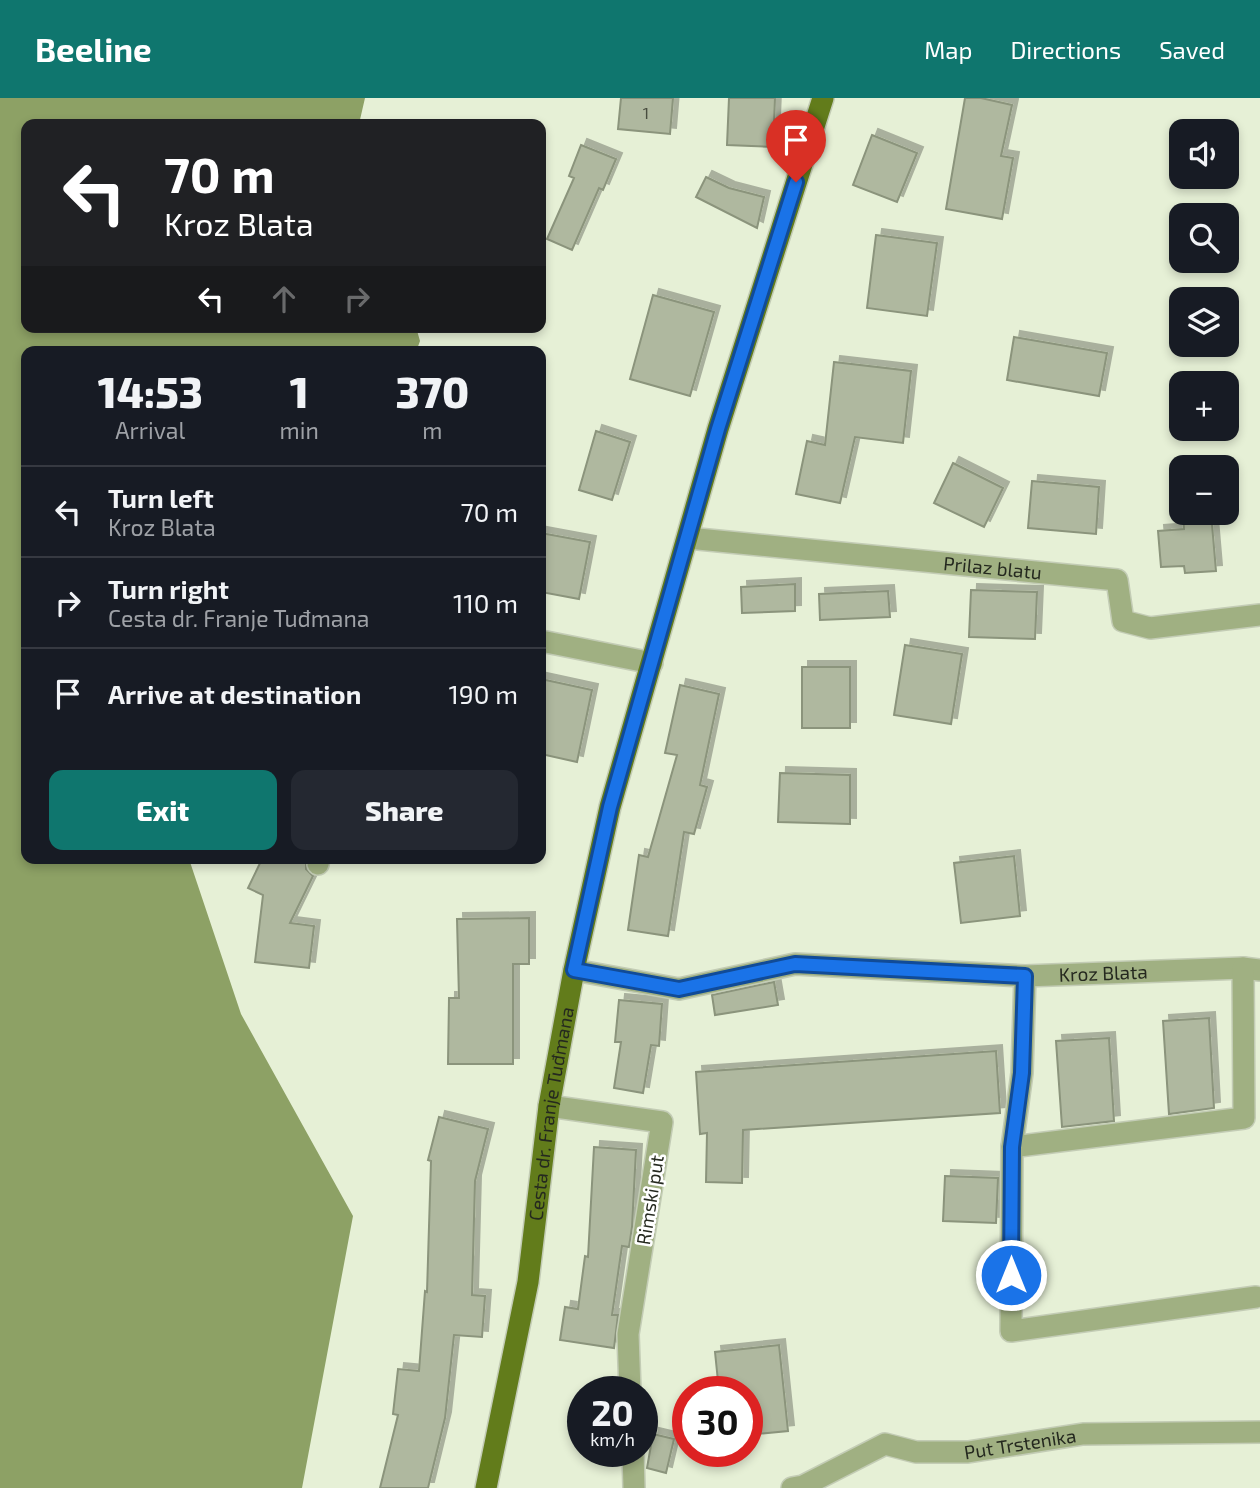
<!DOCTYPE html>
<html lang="en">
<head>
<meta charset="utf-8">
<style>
	:root { --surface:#171b24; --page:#242831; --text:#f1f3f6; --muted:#9ea1a6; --line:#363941; --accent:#0f766e }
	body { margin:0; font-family:"Exo 2",sans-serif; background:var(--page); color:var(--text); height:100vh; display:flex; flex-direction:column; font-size:26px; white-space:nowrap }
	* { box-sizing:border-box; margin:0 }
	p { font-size:23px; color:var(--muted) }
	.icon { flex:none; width:38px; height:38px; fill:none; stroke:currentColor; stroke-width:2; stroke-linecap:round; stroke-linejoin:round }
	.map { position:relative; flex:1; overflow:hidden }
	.drawer { position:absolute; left:21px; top:248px; width:525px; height:518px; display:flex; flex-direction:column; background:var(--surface); border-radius:14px; box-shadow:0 4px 10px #0003 }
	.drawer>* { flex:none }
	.hud { position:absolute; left:21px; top:21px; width:525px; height:214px; border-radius:14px; box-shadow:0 4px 10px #0003; background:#202124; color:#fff; overflow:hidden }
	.controls { position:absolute; left:1169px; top:21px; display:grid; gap:14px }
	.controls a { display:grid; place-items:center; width:70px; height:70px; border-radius:14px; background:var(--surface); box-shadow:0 4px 10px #0003; font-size:35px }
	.speed { position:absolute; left:567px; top:1278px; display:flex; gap:14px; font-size:35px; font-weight:700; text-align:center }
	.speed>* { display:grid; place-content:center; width:91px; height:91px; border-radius:50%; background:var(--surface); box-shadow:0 4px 10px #0003; line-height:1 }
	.speed small { font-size:18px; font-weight:400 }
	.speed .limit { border:10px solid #d22; background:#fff; color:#111 }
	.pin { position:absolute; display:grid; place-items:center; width:60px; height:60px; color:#fff; margin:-72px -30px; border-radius:50% 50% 50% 0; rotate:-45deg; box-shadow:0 0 7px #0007 }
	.pin .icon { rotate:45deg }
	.me { position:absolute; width:77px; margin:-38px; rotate:0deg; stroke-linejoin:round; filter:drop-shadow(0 0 5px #0008) }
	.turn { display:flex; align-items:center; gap:24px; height:147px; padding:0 28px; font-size:32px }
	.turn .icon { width:91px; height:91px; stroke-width:2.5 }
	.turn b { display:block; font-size:49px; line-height:60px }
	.lanes { display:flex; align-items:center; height:66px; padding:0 28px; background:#0003; justify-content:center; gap:35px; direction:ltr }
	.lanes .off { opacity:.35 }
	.eta { display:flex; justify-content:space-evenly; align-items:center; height:119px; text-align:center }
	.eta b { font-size:42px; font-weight:800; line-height:49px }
	.button { display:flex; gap:14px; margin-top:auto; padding:14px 28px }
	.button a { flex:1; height:80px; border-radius:14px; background:var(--accent); color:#fff; font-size:28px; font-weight:800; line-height:80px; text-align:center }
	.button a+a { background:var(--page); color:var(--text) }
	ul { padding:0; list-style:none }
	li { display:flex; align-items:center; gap:21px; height:91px; padding:0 28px; border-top:2px solid var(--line) }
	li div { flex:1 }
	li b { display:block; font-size:26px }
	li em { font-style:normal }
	header { display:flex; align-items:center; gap:42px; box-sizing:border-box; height:98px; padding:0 35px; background:var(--accent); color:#fff }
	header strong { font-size:33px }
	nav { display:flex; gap:38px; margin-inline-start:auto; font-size:24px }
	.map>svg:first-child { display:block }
</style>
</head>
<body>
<header>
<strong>Beeline</strong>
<nav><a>Map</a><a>Directions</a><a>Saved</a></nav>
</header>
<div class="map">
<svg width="1260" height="1390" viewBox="0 0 1260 1390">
	<defs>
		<filter id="shadow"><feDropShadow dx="6" dy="-6" stdDeviation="0" flood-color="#0004"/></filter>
	</defs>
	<rect width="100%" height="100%" fill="#e6f0d6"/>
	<path fill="#8da165" d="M 0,0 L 365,0 L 359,26 L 26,26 L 26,229 L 416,229 L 420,243 L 416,254 L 26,254 L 26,761 L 189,761 L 241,916 L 353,1118 L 302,1390 L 0,1390 Z"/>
	<path fill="#afb89f" stroke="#8b947c" stroke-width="2" filter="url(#shadow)" d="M 621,0 L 673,0 L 670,36 L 618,31 Z
		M 729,0 L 775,0 L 773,49 L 727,47 Z
		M 965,0 L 981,0 L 1012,7 L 1001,58 L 1013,60 L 1002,121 L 946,111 Z
		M 872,37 L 917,55 L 897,104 L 853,87 Z
		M 581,47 L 616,61 L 603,92 L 599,90 L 572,152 L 547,141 L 574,80 L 569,78 Z
		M 706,79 L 729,90 L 764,99 L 757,130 L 696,99 Z
		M 876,137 L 937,145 L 927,218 L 867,210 Z
		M 653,197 L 714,214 L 690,298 L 630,281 Z
		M 1014,239 L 1107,255 L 1099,298 L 1007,282 Z
		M 834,264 L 911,273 L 903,345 L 855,339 L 840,405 L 796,396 L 807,343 L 825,347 Z
		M 596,333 L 630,344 L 612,402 L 579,392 Z
		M 953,365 L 1003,390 L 984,429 L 934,405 Z
		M 1032,383 L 1099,389 L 1096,436 L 1028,430 Z
		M 1183,415 L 1211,415 L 1216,473 L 1185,475 L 1184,468 L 1161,469 L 1158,433 L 1184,431 Z
		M 541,435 L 590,444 L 579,501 L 541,494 Z
		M 795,486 L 795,513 L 742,515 L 741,489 Z
		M 971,492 L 1037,494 L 1035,541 L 969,539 Z
		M 888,493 L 890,519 L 820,522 L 819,496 Z
		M 905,547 L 962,556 L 951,626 L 894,617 Z
		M 802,569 L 850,569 L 850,630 L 802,630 Z
		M 541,581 L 592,592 L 577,664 L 541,656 Z
		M 680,587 L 719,596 L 700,687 L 707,689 L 694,736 L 684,734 L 668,838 L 628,832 L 639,757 L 648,759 L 677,657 L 665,655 Z
		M 780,675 L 850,677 L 850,726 L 778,724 Z
		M 1014,758 L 1020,818 L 961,825 L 954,765 Z
		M 262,761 L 306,761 L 306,771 L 313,778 L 290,825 L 314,828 L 309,870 L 255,864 L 263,797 L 248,790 Z
		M 529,820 L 529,866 L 513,866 L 513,966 L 448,966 L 449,900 L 459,900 L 457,821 Z
		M 774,884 L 778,907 L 715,917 L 712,897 Z
		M 619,902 L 662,906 L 659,948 L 651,947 L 643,995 L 614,990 L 621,944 L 615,944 Z
		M 1209,920 L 1214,1010 L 1169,1016 L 1163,923 Z
		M 1109,940 L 1114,1023 L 1062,1029 L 1056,943 Z
		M 996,953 L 1000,1015 L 743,1032 L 742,1085 L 706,1084 L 707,1035 L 700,1036 L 696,974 Z
		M 439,1019 L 488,1031 L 475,1083 L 472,1197 L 485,1198 L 482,1239 L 454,1237 L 445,1320 L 428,1390 L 380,1390 L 398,1317 L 393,1316 L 398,1271 L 419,1273 L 425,1193 L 427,1194 L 431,1063 L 428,1062 Z
		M 594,1049 L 636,1052 L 632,1129 L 629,1149 L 622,1148 L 612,1217 L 618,1217 L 614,1250 L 560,1242 L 565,1209 L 578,1211 L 585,1158 L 588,1159 Z
		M 945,1078 L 998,1080 L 996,1125 L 943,1123 Z
		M 779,1247 L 788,1333 L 747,1337 L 747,1293 L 719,1293 L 715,1254 Z
		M 653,1336 L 674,1341 L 666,1375 L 647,1370 Z"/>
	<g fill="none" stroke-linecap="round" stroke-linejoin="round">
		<g stroke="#c3ccb5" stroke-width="24">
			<g id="minor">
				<path id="s1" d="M 688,440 L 1117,482 L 1123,523 L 1150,530 L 1260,517"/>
				<path d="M 541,543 L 652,565"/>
				<path d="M 318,766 L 319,761"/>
				<path id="s2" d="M 574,872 L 679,891 L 795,866 L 1025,878 L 1243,870 L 1260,872"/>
				<path d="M 1025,878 L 1022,975 L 1012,1049 L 1244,1020 L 1243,870"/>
				<path d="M 549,1008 L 662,1024 L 628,1236 L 630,1293"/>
				<path d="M 1012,1049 L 1011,1233 L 1256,1199"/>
				<path d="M 633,1353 L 634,1390"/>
				<path id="s3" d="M 792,1390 L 803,1388 L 885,1346 L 916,1354 L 968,1354 L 1083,1336 L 1260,1334"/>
			</g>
		</g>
		<g stroke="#c3ccb5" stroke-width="24">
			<g id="major">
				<path id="s4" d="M 486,1390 L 528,1184 L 549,1008 L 574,872 L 610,709 L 718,331 L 823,0"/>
			</g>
		</g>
		<use href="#minor" stroke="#a0b082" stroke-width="21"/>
		<use href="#major" stroke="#627c1b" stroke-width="21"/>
	</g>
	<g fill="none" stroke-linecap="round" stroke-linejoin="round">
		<g stroke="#114b97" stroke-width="18">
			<path id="route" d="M 796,84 L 718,331 L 610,709 L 574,872 L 679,891 L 795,866 L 1025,878 L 1022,975 L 1012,1049 L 1011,1177"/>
		</g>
		<use href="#route" stroke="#1a73e8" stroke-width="12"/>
	</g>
	<g text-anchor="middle" stroke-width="5" stroke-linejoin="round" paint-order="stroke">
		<g font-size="16" fill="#484d3f">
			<text x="646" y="21">1</text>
		</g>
		<g font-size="19" fill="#25291f" stroke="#fff">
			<text dy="7" stroke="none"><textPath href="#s1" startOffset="306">Prilaz blatu</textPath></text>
			<text dy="7" stroke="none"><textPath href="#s2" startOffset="534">Kroz Blata</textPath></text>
			<text dy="7" stroke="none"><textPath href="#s4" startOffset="380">Cesta dr. Franje Tuđmana</textPath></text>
			<text transform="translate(650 1102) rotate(-81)" y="7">Rimski put</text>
			<text dy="7" stroke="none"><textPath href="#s3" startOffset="240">Put Trstenika</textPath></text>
		</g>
	</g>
</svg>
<div class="controls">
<a><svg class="icon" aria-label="sound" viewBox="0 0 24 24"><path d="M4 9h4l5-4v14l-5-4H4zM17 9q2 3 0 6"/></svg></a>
<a><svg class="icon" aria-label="search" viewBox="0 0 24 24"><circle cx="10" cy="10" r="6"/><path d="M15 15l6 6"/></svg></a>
<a><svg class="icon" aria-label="layers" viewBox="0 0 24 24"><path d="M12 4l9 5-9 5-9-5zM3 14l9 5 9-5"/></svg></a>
<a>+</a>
<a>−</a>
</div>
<div class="speed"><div>20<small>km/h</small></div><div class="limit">30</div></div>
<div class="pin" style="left:796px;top:84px;background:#d93025"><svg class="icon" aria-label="arrive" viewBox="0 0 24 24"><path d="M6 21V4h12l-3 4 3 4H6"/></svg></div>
<svg class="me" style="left:1011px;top:1177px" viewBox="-20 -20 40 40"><circle r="17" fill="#1a73e8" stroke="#fff" stroke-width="3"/><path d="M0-11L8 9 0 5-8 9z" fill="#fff"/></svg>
<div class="hud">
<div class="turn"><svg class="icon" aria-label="left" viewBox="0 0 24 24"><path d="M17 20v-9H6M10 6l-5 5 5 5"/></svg><div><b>70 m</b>Kroz Blata</div></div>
<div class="lanes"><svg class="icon" aria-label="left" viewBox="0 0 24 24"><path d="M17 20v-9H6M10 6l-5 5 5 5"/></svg><svg class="icon off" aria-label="ahead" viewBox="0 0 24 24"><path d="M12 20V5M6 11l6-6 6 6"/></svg><svg class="icon off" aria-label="right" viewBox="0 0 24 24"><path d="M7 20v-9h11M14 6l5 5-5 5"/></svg></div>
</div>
<section class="drawer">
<div class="eta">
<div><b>14:53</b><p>Arrival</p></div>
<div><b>1</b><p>min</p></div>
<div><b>370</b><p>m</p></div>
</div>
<ul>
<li><svg class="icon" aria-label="left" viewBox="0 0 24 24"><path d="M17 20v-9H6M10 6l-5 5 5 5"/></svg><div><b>Turn left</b><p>Kroz Blata</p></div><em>70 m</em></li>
<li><svg class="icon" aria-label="right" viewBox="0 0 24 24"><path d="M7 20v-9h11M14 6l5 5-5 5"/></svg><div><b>Turn right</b><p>Cesta dr. Franje Tuđmana</p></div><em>110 m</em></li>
<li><svg class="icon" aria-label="arrive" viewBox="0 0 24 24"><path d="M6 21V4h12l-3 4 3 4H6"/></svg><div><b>Arrive at destination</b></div><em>190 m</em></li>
</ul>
<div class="button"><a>Exit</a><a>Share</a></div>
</section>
</div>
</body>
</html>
